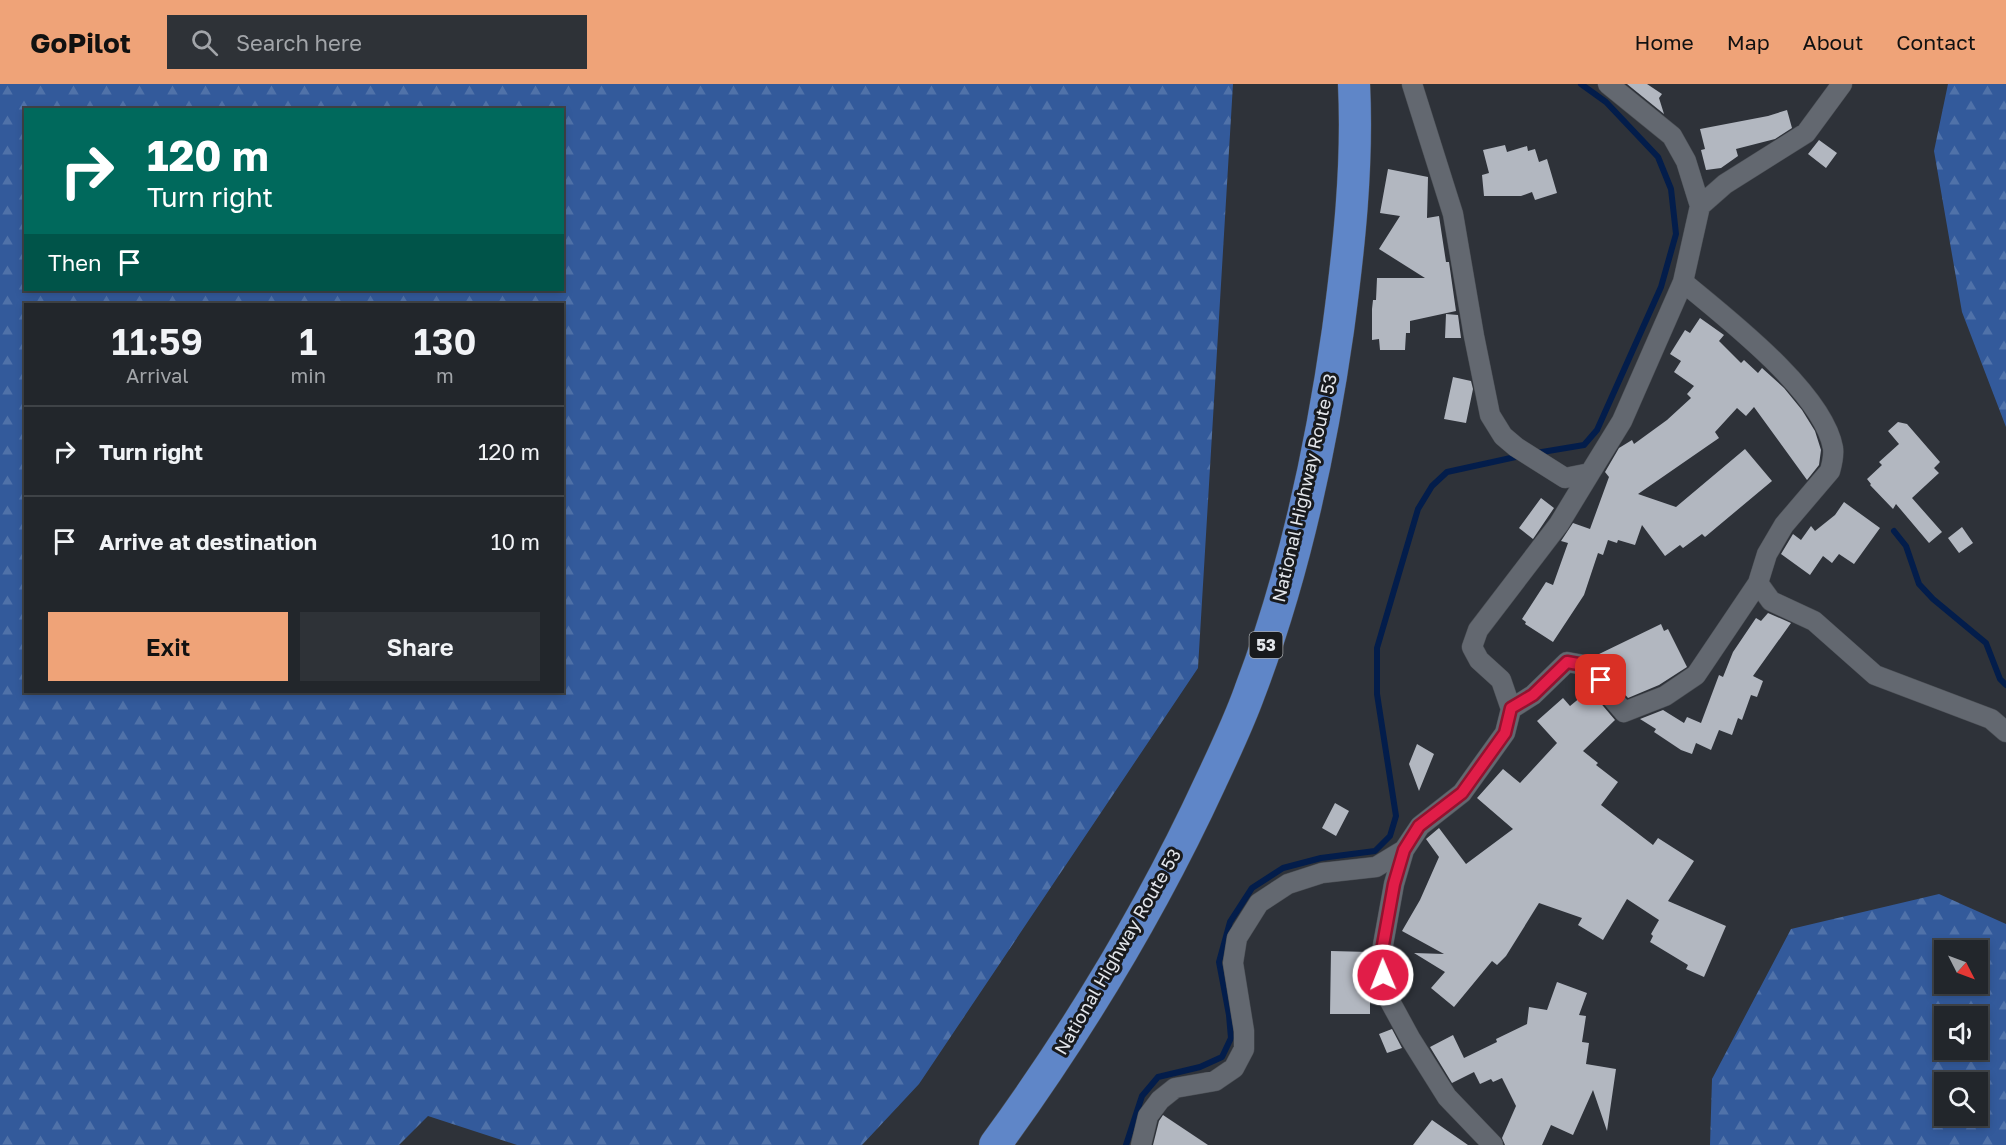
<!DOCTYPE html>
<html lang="en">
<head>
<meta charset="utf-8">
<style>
	:root { --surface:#22262b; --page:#2e3237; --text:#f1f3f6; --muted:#a2a5a9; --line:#3f4347; --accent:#efa378 }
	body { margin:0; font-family:"Golos Text",sans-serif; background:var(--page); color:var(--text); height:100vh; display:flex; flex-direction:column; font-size:22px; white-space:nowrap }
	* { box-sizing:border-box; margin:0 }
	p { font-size:20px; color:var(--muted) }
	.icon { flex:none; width:33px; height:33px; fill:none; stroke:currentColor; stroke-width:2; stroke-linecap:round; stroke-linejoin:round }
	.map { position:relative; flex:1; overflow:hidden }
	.panel { position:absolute; left:24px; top:219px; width:540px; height:390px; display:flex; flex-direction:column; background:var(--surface); border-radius:0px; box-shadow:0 3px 9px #0003,0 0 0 2px var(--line) }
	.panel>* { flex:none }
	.top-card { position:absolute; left:24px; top:24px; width:540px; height:183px; border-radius:0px; box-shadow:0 3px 9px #0003,0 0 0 2px var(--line); background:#00695c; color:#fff; overflow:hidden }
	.needle { width:39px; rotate:132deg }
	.tools { position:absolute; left:1934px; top:856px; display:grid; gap:12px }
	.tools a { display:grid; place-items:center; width:54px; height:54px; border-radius:0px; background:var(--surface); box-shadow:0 3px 9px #0003,0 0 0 2px var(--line); font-size:30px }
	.pin { position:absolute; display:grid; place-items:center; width:51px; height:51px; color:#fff; margin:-26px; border-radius:12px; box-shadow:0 3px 9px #0006 }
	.me { position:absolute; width:66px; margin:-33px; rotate:359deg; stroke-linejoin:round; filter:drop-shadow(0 0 4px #0008) }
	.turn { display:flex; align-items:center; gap:21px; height:126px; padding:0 24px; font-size:27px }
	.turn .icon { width:78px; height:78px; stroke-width:2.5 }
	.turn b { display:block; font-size:42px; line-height:51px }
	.then { display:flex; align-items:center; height:57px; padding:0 24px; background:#0003; gap:12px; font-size:22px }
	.eta { display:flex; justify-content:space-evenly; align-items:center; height:102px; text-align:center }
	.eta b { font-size:36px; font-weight:600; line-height:42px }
	.action { display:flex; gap:12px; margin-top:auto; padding:12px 24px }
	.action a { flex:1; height:69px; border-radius:0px; background:var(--accent); color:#111; font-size:24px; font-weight:600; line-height:69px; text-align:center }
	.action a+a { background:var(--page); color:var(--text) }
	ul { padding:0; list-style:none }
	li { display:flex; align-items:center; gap:18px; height:90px; padding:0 24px; border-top:2px solid var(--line) }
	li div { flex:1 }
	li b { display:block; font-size:22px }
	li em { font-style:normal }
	header { display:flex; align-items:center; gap:36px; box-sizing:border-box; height:84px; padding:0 30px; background:var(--accent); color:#111 }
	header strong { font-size:28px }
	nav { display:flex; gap:33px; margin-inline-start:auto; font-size:21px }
	.search { width:420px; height:54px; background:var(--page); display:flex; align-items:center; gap:15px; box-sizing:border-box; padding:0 21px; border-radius:0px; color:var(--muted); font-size:22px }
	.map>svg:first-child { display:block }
</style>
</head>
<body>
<header>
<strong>GoPilot</strong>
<div class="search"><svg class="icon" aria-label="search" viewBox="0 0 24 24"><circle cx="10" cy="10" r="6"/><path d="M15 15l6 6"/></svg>Search here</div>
<nav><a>Home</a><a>Map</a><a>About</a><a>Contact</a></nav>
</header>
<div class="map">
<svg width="2006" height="1061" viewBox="0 0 2006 1061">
	<defs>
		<pattern id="forest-firs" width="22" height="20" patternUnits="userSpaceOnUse" patternTransform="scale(1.5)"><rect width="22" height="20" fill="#335a9b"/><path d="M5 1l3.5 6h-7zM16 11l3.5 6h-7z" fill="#5072a9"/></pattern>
	</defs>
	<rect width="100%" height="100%" fill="#2e3239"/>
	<path fill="url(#forest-firs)" fill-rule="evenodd" d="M 0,0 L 1233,0 L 1198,584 L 919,1000 L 862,1061 L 517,1061 L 428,1032 L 399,1061 L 0,1061 ZM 26,26 L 562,26 L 562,206 L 26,206 ZM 562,220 L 562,608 L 26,608 L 26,220 Z
		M 1948,0 L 2006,0 L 2006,343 L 1962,228 L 1934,67 Z
		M 1939,810 L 2006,840 L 2006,1061 L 1710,1061 L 1712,995 L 1791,845 ZM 1944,867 L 1977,867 L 1977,900 L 1944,900 ZM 1944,933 L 1977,933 L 1977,966 L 1944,966 ZM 1944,999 L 1977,999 L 1977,1032 L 1944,1032 Z"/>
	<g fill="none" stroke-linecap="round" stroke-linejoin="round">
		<path stroke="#031d4b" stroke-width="6" d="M 1536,369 L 1584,361 L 1597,346 L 1661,203 L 1676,150 L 1671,105 L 1658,73 L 1606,18 L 1581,0
			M 1894,447 L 1906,462 L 1919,500 L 1933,515 L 1986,559 L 2000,595 L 2006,601
			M 1126,1061 L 1142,1012 L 1158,993 L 1200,983 L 1222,973 L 1231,954 L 1229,931 L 1219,878 L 1230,838 L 1252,804 L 1283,784 L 1321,774 L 1375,767 L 1390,752 L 1396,732 L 1377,610 L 1377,564 L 1418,425 L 1432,402 L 1447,388 L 1520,372"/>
	</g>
	<path fill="#b2b7c0" d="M 1627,0 L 1647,0 L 1662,10 L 1659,14 L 1664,30 Z
		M 1787,26 L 1792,44 L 1775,55 L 1736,65 L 1738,72 L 1721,84 L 1706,86 L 1701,66 L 1705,65 L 1700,45 L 1768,32 Z
		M 1819,56 L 1837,69 L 1826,84 L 1808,70 Z
		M 1505,61 L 1507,68 L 1527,62 L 1528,67 L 1535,65 L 1539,78 L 1547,75 L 1557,109 L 1535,116 L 1532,108 L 1521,112 L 1484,112 L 1482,91 L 1489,89 L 1483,66 Z
		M 1388,85 L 1428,93 L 1427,134 L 1439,132 L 1446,178 L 1449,178 L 1456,227 L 1410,237 L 1410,249 L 1406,249 L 1405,266 L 1380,266 L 1379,255 L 1372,256 L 1372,225 L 1373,216 L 1376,216 L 1377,194 L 1425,194 L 1379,165 L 1400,132 L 1380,129 Z
		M 1446,230 L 1458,231 L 1461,254 L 1445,254 Z
		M 1700,234 L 1724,251 L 1719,257 L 1741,279 L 1744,276 L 1758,289 L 1762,284 L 1784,304 L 1802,326 L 1815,347 L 1821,366 L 1819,381 L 1807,396 L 1754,323 L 1746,332 L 1737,324 L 1715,348 L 1719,354 L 1638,410 L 1676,423 L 1745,365 L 1772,397 L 1705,453 L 1702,450 L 1683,464 L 1680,461 L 1665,472 L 1642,441 L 1635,461 L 1618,456 L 1617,459 L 1608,456 L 1603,471 L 1598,469 L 1584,511 L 1553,558 L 1525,540 L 1526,538 L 1522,535 L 1546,498 L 1553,501 L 1568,459 L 1561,457 L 1573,439 L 1590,445 L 1609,393 L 1605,388 L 1619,364 L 1632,356 L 1634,360 L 1667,336 L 1691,314 L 1687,310 L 1694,302 L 1674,288 L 1681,277 L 1670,270 L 1685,246 L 1690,249 Z
		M 1453,293 L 1471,297 L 1473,305 L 1466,339 L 1444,335 Z
		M 1898,338 L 1907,340 L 1940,378 L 1934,384 L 1939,389 L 1912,414 L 1942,448 L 1929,459 L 1896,420 L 1893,425 L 1870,401 L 1871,400 L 1867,395 L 1882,381 L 1879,378 L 1899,360 L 1888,347 Z
		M 1541,414 L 1554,424 L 1533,455 L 1519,444 Z
		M 1844,418 L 1880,444 L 1854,480 L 1839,470 L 1832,479 L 1823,472 L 1810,491 L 1781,470 L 1793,450 L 1801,456 L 1811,442 L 1815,447 L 1835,431 Z
		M 1962,443 L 1973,459 L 1959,469 L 1948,454 Z
		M 1768,529 L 1791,539 L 1753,592 L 1763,597 L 1757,613 L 1751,611 L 1742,636 L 1738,634 L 1732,651 L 1719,646 L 1711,666 L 1696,659 L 1692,670 L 1681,666 L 1654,648 L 1656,645 L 1640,635 L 1663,626 L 1684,639 L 1687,633 L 1701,639 L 1719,591 L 1723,593 L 1733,568 L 1756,534 L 1761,537 Z
		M 1661,540 L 1664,547 L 1668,545 L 1687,583 L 1659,601 L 1628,614 L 1617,601 L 1606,577 L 1597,571 Z
		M 1592,604 L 1598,616 L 1615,636 L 1583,667 L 1598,679 L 1596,681 L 1618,698 L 1601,721 L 1653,761 L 1658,754 L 1694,777 L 1668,817 L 1726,842 L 1704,893 L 1686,885 L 1688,881 L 1650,858 L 1653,852 L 1651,850 L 1659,836 L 1627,815 L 1603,856 L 1578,841 L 1582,834 L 1539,819 L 1506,872 L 1497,881 L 1492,877 L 1454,923 L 1431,904 L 1445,888 L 1414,869 L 1444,870 L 1402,847 L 1420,816 L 1439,773 L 1426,755 L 1439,744 L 1466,780 L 1513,745 L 1477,714 L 1503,685 L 1520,699 L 1557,659 L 1537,637 L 1563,614 L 1570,622 Z
		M 1417,660 L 1434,670 L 1419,707 L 1409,680 Z
		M 1335,719 L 1349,727 L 1336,752 L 1322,744 Z
		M 1331,867 L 1370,868 L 1370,930 L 1330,930 Z
		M 1557,898 L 1587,909 L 1579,931 L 1586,932 L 1582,958 L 1589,959 L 1586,980 L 1616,985 L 1607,1047 L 1593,1006 L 1573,1051 L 1551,1041 L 1542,1061 L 1505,1061 L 1502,1054 L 1516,1022 L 1502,994 L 1493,998 L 1491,995 L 1480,1000 L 1474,988 L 1452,999 L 1430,963 L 1453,951 L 1464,974 L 1497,958 L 1496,955 L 1527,940 L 1529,923 L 1547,926 Z
		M 1392,945 L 1402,964 L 1387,969 L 1379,950 Z
		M 1163,1031 L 1208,1061 L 1153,1061 L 1159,1037 Z
		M 1432,1036 L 1468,1061 L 1413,1061 Z"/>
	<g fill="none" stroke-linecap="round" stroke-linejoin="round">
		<g stroke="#4b4f55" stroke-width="21">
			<path id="minor" d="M 1412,0 L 1453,130 L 1474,252 L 1490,331 L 1503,352 L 1516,363 L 1565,394 L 1590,389 L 1622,337 L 1683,198 L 1700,122 L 1725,100 L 1806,49 L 1842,0
				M 1608,0 L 1672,52 L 1686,77 L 1700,122
				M 1683,198 C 1726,234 1823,308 1833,364 C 1834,372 1832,380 1830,387 L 1784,441 L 1767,470 L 1758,499 L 1771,517 L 1814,537 L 1875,591 L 1991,635 L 2006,648
				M 1511,625 L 1533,611 L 1567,578 L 1595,583 L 1607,608 L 1624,628 L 1665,612 L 1696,591 L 1758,499
				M 1404,766 L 1394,800 L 1381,872 L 1386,910 L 1410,954 L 1447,1013 L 1493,1061
				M 1141,1061 L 1148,1032 L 1160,1016 L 1175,1004 L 1215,997 L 1234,984 L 1244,965 L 1244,947 L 1233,879 L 1237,854 L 1259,819 L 1288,800 L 1322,789 L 1376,783 L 1404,766 L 1420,742 L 1462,709 L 1505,649 L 1511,625 L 1501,596 L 1479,576 L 1472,563 L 1478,546 L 1559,440 L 1590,389"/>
		</g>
		<g stroke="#4b4f55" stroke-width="33">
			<path id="trunk" d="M 995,1061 C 1078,947 1152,825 1211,697 C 1225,667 1239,638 1250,607 C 1293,494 1321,365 1338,246 C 1349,164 1358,82 1354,0"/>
		</g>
		<use href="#minor" stroke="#636870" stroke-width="20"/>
		<use href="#trunk" stroke="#5f86c8" stroke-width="32"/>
	</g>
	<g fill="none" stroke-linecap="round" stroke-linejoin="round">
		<g stroke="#92132f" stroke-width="15">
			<path id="route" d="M 1383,891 L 1381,872 L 1394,800 L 1404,766 L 1419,742 L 1462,709 L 1505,649 L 1511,624 L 1533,611 L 1567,578 L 1595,583 L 1601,596"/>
		</g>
		<use href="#route" stroke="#e11d48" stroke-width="10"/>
	</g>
	<g text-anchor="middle" stroke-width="6" stroke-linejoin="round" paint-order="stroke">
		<rect fill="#181a1d" stroke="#a6a9ad" stroke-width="1.5" x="1249.5" y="548" width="33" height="26" rx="4.5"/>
		<g font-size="16" font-weight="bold" fill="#e3e6eb">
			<text x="1266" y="567">53</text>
		</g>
		<g font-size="18" fill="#e3e6eb" stroke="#181a1d">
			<text transform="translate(1305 404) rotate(-77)" y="6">National Highway Route 53</text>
			<text transform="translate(1118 868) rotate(-60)" y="6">National Highway Route 53</text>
		</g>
	</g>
</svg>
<div class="tools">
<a><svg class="needle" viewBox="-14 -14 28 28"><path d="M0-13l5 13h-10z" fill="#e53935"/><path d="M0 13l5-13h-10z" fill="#a2a5a9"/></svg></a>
<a><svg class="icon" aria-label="sound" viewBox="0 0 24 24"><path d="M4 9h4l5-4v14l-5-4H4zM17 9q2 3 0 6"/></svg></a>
<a><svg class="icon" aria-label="search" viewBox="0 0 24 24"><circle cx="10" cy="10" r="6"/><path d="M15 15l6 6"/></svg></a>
</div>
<div class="pin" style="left:1601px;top:596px;background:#d93025"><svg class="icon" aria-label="arrive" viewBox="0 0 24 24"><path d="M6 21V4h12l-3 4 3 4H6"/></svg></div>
<svg class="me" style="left:1383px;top:891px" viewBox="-20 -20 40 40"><circle r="17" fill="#e11d48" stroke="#fff" stroke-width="3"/><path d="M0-11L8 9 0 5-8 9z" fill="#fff"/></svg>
<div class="top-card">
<div class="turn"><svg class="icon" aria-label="right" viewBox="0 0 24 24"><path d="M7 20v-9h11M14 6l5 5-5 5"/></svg><div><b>120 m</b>Turn right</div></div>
<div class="then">Then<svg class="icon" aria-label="arrive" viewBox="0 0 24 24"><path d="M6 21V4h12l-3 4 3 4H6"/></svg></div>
</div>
<section class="panel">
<div class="eta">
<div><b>11:59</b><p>Arrival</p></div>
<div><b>1</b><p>min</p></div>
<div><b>130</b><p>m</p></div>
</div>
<ul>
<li><svg class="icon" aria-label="right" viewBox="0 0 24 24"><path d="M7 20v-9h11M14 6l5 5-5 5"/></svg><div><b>Turn right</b></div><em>120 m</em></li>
<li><svg class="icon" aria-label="arrive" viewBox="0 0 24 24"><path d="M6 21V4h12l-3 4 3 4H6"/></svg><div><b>Arrive at destination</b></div><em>10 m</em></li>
</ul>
<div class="action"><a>Exit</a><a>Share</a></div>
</section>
</div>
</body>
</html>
